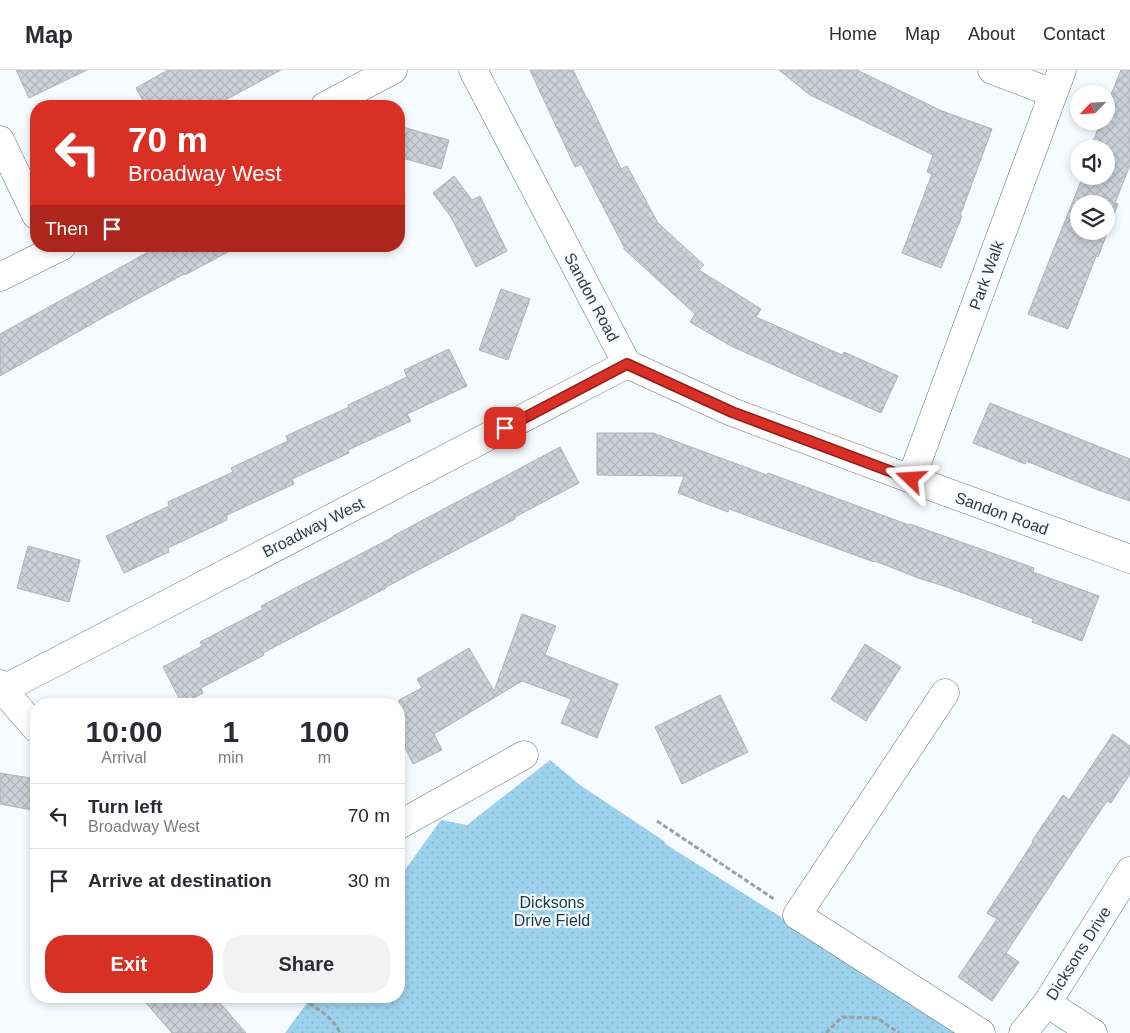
<!DOCTYPE html>
<html lang="en">
<head>
<meta charset="utf-8">
<style>
	:root { --surface:#fff; --page:#f2f2f3; --text:#2b2b33; --muted:#7c7c81; --line:#e1e1e2; --accent:#d93025 }
	body { margin:0; font-family:Helvetica,sans-serif; background:var(--page); color:var(--text); height:100vh; display:flex; flex-direction:column; font-size:19px; white-space:nowrap }
	* { box-sizing:border-box; margin:0 }
	p { font-size:16px; color:var(--muted) }
	.icon { flex:none; width:28px; height:28px; fill:none; stroke:currentColor; stroke-width:2; stroke-linecap:round; stroke-linejoin:round }
	.map { position:relative; flex:1; overflow:hidden }
	.panel { position:absolute; left:30px; top:628px; width:375px; height:305px; display:flex; flex-direction:column; background:var(--surface); border-radius:20px; box-shadow:0 2px 8px #0003 }
	.panel>* { flex:none }
	.banner { position:absolute; left:30px; top:30px; width:375px; height:152px; border-radius:20px; box-shadow:0 2px 8px #0003; background:#d93025; color:#fff; overflow:hidden }
	.needle { width:32px; rotate:245deg }
	.controls { position:absolute; left:1070px; top:15px; display:grid; gap:10px }
	.controls a { display:grid; place-items:center; width:45px; height:45px; border-radius:50%; background:var(--surface); box-shadow:0 2px 8px #0003; font-size:25px }
	.pin { position:absolute; display:grid; place-items:center; width:42px; height:42px; color:#fff; margin:-21px; border-radius:10px; box-shadow:0 2px 8px #0006 }
	.me { position:absolute; width:55px; margin:-28px; rotate:290deg; stroke-linejoin:round; filter:drop-shadow(0 0 4px #0008) }
	.turn { display:flex; align-items:center; gap:18px; height:105px; padding:0 15px; font-size:22px }
	.turn .icon { width:65px; height:65px; stroke-width:2.5 }
	.turn b { display:block; font-size:35px; line-height:42px }
	.then { display:flex; align-items:center; height:48px; padding:0 15px; background:#0003; gap:10px; font-size:19px }
	.eta { display:flex; justify-content:space-evenly; align-items:center; height:85px; text-align:center }
	.eta b { font-size:30px; font-weight:800; line-height:35px }
	.primary-button { display:flex; gap:10px; margin-top:auto; padding:10px 15px }
	.primary-button a { flex:1; height:58px; border-radius:20px; background:var(--accent); color:#fff; font-size:20px; font-weight:800; line-height:58px; text-align:center }
	.primary-button a+a { background:var(--page); color:var(--text) }
	ul { padding:0; list-style:none }
	li { display:flex; align-items:center; gap:15px; height:65px; padding:0 15px; border-top:1px solid var(--line) }
	li div { flex:1 }
	li b { display:block; font-size:19px }
	li em { font-style:normal }
	header { display:flex; align-items:center; gap:30px; box-sizing:border-box; height:70px; padding:0 25px; background:var(--surface); border-bottom:1px solid var(--line) }
	header strong { font-size:24px }
	nav { display:flex; gap:28px; margin-inline-start:auto; font-size:18px }
	.map>svg:first-child { display:block }
</style>
</head>
<body>
<header>
<strong>Map</strong>
<nav><a>Home</a><a>Map</a><a>About</a><a>Contact</a></nav>
</header>
<div class="map">
<svg width="1130" height="963" viewBox="0 0 1130 963">
	<defs>
		<pattern id="park-dots" width="8" height="8" patternUnits="userSpaceOnUse" patternTransform="scale(1.25)"><rect width="8" height="8" fill="#9dd2ed"/><path d="M2 2h.1M6 6h.1" fill="none" stroke="#88b5cc" stroke-width="1.8" stroke-linecap="round"/></pattern>
		<pattern id="building-cross-hatch" width="8" height="8" patternUnits="userSpaceOnUse" patternTransform="scale(1.25)"><rect width="8" height="8" fill="#cdd1d9"/><path d="M0 0l8 8M0 8l8-8" fill="none" stroke="#b1b4bb"/></pattern>
	</defs>
	<rect width="100%" height="100%" fill="#f5fbfe"/>
	<path fill="url(#park-dots)" d="M 550,690 L 580,715 L 664,771 L 667,775 L 965,963 L 285,963 L 312,926 L 399,926 L 399,808 L 441,750 L 467,755 Z"/>
	<path fill="url(#building-cross-hatch)" stroke="#aeb2ba" fill-rule="evenodd" d="M 16,0 L 87,0 L 29,28 Z
		M 168,0 L 281,0 L 214,36 L 146,36 L 136,18 Z
		M 530,0 L 573,0 L 587,29 L 588,29 L 621,99 L 627,96 L 658,153 L 704,195 L 699,200 L 761,239 L 756,247 L 842,285 L 844,282 L 898,306 L 881,343 L 731,276 L 690,252 L 695,244 L 624,179 L 624,177 L 581,94 L 575,97 Z
		M 779,0 L 857,0 L 942,41 L 992,59 L 960,146 L 962,146 L 941,198 L 902,183 L 932,104 L 927,102 L 933,85 L 810,25 Z
		M 1121,0 L 1130,0 L 1130,95 L 1115,133 L 1118,134 L 1098,187 L 1096,186 L 1068,259 L 1028,244 L 1083,106 L 1106,106 L 1106,79 L 1090,79 L 1101,51 L 1106,51 L 1106,37 ZM 1079,134 L 1106,134 L 1106,161 L 1079,161 Z
		M 399,56 L 449,70 L 441,99 L 399,87 Z
		M 454,106 L 472,130 L 480,126 L 507,181 L 476,197 L 451,147 L 433,123 Z
		M 159,176 L 239,176 L 185,205 L 184,204 L 104,247 L 0,306 L 0,264 Z
		M 501,219 L 530,229 L 508,290 L 479,280 Z
		M 449,279 L 467,316 L 407,344 L 411,351 L 348,380 L 349,383 L 292,409 L 294,414 L 227,445 L 227,450 L 168,478 L 169,482 L 124,503 L 106,466 L 169,436 L 168,432 L 233,402 L 231,398 L 288,371 L 286,366 L 349,337 L 348,335 L 407,307 L 404,300 Z
		M 990,333 L 1130,389 L 1130,431 L 1098,420 L 1026,391 L 1025,394 L 973,373 Z
		M 597,363 L 653,363 L 767,405 L 768,403 L 909,455 L 910,454 L 1009,489 L 1034,498 L 1033,502 L 1099,526 L 1082,571 L 1032,552 L 1033,549 L 944,516 L 918,508 L 875,491 L 874,492 L 729,439 L 728,442 L 678,423 L 684,406 L 597,405 Z
		M 560,377 L 579,413 L 515,447 L 515,449 L 386,517 L 386,518 L 263,583 L 264,585 L 201,618 L 203,623 L 182,634 L 163,597 L 202,576 L 200,572 L 263,539 L 261,536 L 393,467 L 393,466 Z
		M 28,476 L 80,490 L 69,532 L 17,518 Z
		M 522,544 L 556,556 L 545,585 L 618,614 L 597,668 L 561,653 L 571,629 L 522,611 L 434,664 L 442,680 L 413,694 L 399,665 L 399,630 L 422,618 L 417,609 L 469,578 L 494,621 Z
		M 865,574 L 901,597 L 866,651 L 831,629 Z
		M 720,625 L 748,682 L 682,714 L 655,657 Z
		M 1113,664 L 1130,676 L 1130,704 L 1111,733 L 1107,731 L 1065,793 L 1006,883 L 1019,892 L 992,931 L 958,907 L 997,849 L 987,843 L 1033,772 L 1032,771 L 1063,725 L 1069,730 Z
		M 0,703 L 36,709 L 32,740 L 0,734 Z
		M 140,926 L 214,926 L 246,963 L 172,963 Z"/>
	<g fill="none" stroke-linecap="round" stroke-linejoin="round">
		<g stroke="#6c7579" stroke-width="29">
			<path id="street" d="M 473,0 L 627,294 L 732,342 L 911,409 L 1130,489
				M 992,0 L 1053,23
				M 325,36 L 393,0
				M 0,70 L 36,145
				M 0,207 L 62,176
				M 911,409 L 1062,0
				M 0,614 L 2,619 L 36,658
				M 0,621 L 627,294
				M 945,623 L 797,845 L 981,963
				M 399,755 L 524,685
				M 1047,933 L 1093,963
				M 1023,963 L 1047,933 L 1130,801"/>
		</g>
		<path stroke="#9ba0a2" stroke-width="3" stroke-dasharray="5 2.5" stroke-linecap="butt" d="M 657,751 L 774,829
			M 296,926 C 313,936 332,945 340,963
			M 826,963 L 842,947 L 877,948 L 899,963"/>
		<use href="#street" stroke="#fff" stroke-width="28"/>
	</g>
	<g fill="none" stroke-linecap="round" stroke-linejoin="round">
		<g stroke="#8d1f18" stroke-width="12">
			<path id="route" d="M 505,358 L 627,294 L 732,342 L 911,409"/>
		</g>
		<use href="#route" stroke="#d93025" stroke-width="9"/>
	</g>
	<g text-anchor="middle" stroke-width="4.5" stroke-linejoin="round" paint-order="stroke">
		<g font-size="16" fill="#383b3d" stroke="#f5fbfe">
			<text transform="translate(986 205) rotate(-70)" y="6">Park Walk</text>
			<text transform="translate(592 227) rotate(62)" y="6">Sandon Road</text>
			<text transform="translate(1002 443) rotate(20)" y="6">Sandon Road</text>
			<text transform="translate(313 457) rotate(-27)" y="6">Broadway West</text>
			<text transform="translate(1078 883) rotate(-58)" y="6">Dicksons Drive</text>
		</g>
		<g font-size="16" fill="#153848" stroke="#f5fbfe">
			<text x="552" y="838">Dicksons<tspan x="552" dy="18">Drive Field</tspan></text>
		</g>
	</g>
</svg>
<div class="controls">
<a><svg class="needle" viewBox="-14 -14 28 28"><path d="M0-13l5 13h-10z" fill="#e53935"/><path d="M0 13l5-13h-10z" fill="#7c7c81"/></svg></a>
<a><svg class="icon" aria-label="sound" viewBox="0 0 24 24"><path d="M4 9h4l5-4v14l-5-4H4zM17 9q2 3 0 6"/></svg></a>
<a><svg class="icon" aria-label="layers" viewBox="0 0 24 24"><path d="M12 4l9 5-9 5-9-5zM3 14l9 5 9-5"/></svg></a>
</div>
<div class="pin" style="left:505px;top:358px;background:#d93025"><svg class="icon" aria-label="arrive" viewBox="0 0 24 24"><path d="M6 21V4h12l-3 4 3 4H6"/></svg></div>
<svg class="me" style="left:911px;top:409px" viewBox="-20 -20 40 40"><path d="M0-17L14 15 0 8-14 15z" fill="#d93025" stroke="#fff" stroke-width="4"/></svg>
<div class="banner">
<div class="turn"><svg class="icon" aria-label="left" viewBox="0 0 24 24"><path d="M17 20v-9H6M10 6l-5 5 5 5"/></svg><div><b>70 m</b>Broadway West</div></div>
<div class="then">Then<svg class="icon" aria-label="arrive" viewBox="0 0 24 24"><path d="M6 21V4h12l-3 4 3 4H6"/></svg></div>
</div>
<section class="panel">
<div class="eta">
<div><b>10:00</b><p>Arrival</p></div>
<div><b>1</b><p>min</p></div>
<div><b>100</b><p>m</p></div>
</div>
<ul>
<li><svg class="icon" aria-label="left" viewBox="0 0 24 24"><path d="M17 20v-9H6M10 6l-5 5 5 5"/></svg><div><b>Turn left</b><p>Broadway West</p></div><em>70 m</em></li>
<li><svg class="icon" aria-label="arrive" viewBox="0 0 24 24"><path d="M6 21V4h12l-3 4 3 4H6"/></svg><div><b>Arrive at destination</b></div><em>30 m</em></li>
</ul>
<div class="primary-button"><a>Exit</a><a>Share</a></div>
</section>
</div>
</body>
</html>
